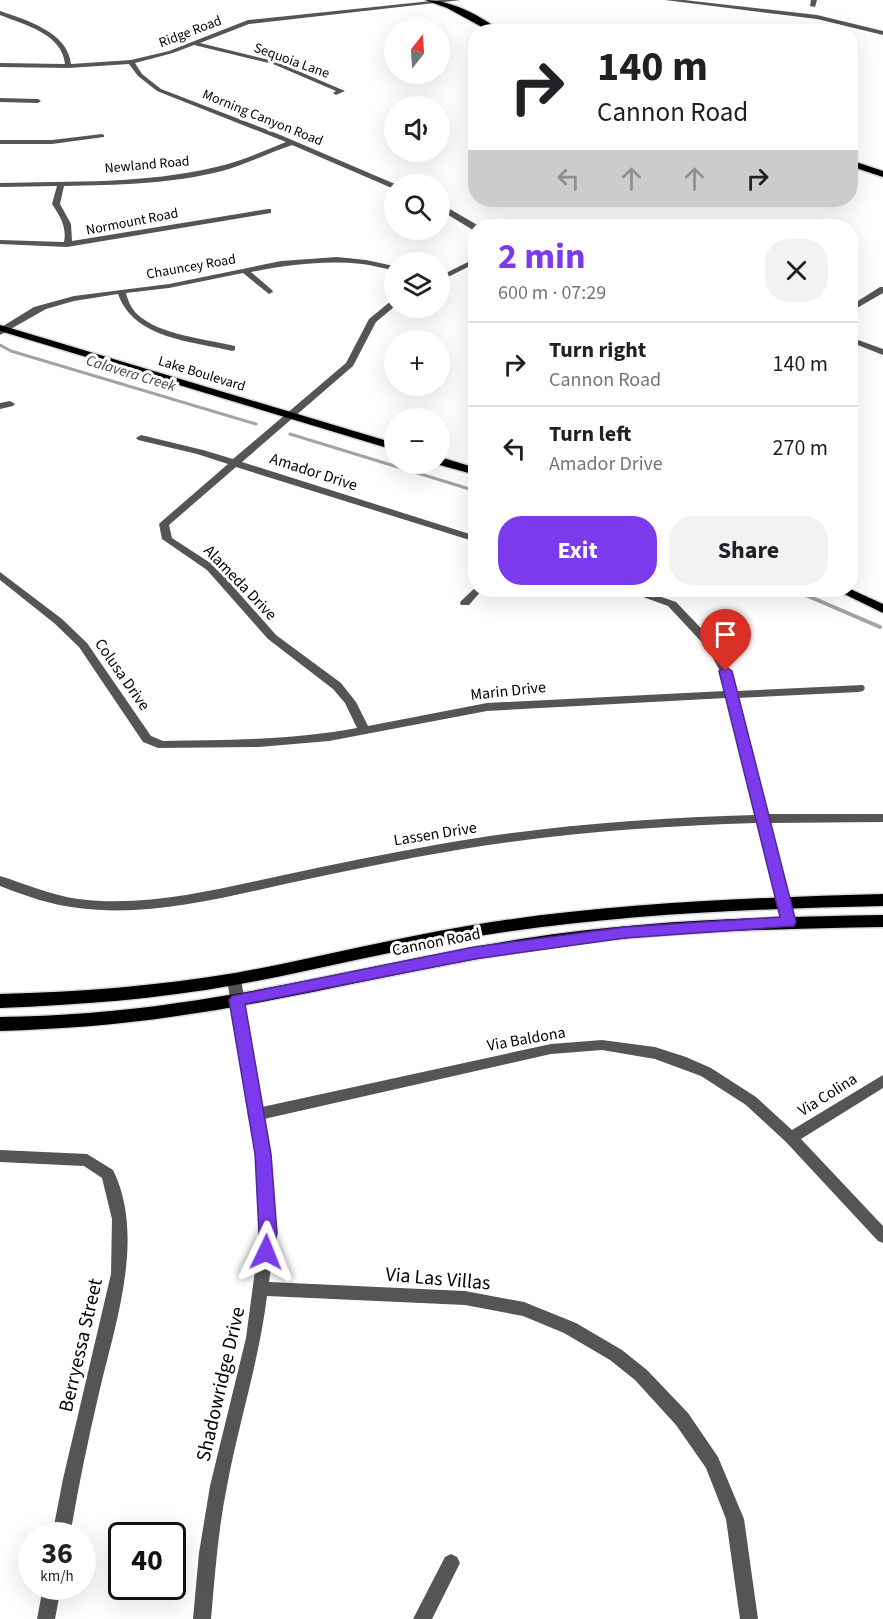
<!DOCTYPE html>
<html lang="en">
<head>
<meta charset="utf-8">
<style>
	:root { --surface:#fff; --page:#f2f2f2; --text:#202124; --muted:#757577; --line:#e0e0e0; --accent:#7c3aed }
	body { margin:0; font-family:"Source Sans 3",sans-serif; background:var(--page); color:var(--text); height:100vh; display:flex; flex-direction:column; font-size:22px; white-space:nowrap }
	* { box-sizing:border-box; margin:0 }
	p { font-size:20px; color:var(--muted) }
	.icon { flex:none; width:33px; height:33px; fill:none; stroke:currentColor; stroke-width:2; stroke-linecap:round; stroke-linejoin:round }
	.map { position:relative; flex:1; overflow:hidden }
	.side { position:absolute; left:468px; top:219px; width:390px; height:378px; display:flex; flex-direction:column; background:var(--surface); border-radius:24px; box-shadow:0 6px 24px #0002 }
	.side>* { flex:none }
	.top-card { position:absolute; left:468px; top:24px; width:390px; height:183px; border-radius:24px; box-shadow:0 6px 24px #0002; background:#fff; color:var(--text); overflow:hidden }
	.needle { width:39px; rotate:17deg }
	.fabs { position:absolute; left:384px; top:18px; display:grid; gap:12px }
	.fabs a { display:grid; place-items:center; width:66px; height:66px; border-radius:50%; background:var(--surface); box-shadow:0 6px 24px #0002; font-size:30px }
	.speed { position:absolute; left:18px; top:1522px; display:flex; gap:12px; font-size:30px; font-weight:700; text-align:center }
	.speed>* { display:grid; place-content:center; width:78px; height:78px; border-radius:50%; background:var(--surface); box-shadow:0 6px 24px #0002; line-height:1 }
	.speed small { font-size:15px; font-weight:400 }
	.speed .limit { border:3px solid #111; border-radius:9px; background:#fff; color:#111 }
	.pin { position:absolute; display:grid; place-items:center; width:51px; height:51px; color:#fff; margin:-62px -26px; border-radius:50% 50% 50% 0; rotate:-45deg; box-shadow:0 0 6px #0007 }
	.pin .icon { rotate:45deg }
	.me { position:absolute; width:66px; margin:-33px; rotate:2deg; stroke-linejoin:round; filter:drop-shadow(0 0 4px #0008) }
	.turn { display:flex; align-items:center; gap:21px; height:126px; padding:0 30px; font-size:27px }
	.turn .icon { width:78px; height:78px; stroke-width:2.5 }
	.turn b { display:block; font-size:42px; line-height:51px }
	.lanes { display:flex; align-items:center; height:57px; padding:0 30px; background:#0003; justify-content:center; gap:30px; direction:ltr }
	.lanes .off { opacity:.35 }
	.round { display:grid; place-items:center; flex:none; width:63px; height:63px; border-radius:24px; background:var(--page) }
	.headline { display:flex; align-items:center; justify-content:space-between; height:102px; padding:0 30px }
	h1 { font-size:36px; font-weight:700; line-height:45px; color:var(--accent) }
	.action { display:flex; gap:12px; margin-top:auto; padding:12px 30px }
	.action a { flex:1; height:69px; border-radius:24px; background:var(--accent); color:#fff; font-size:24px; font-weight:700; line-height:69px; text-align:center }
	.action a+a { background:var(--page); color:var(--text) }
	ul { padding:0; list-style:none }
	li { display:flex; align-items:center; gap:18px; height:84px; padding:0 30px; border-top:2px solid var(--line) }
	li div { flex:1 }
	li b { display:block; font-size:22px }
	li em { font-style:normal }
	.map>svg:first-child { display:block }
</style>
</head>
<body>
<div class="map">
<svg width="883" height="1619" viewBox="0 0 883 1619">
	<rect width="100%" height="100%" fill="#fff"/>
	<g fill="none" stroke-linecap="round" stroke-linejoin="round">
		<path stroke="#a3a3a3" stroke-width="3" d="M 0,345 L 11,351 L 256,424
			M 290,434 L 476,491
			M 794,590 L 805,595"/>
		<path stroke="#a3a3a3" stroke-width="4" d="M 801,593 L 880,627"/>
		<g stroke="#dbdbdb" stroke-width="3">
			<path id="major" d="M 425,0 C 452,0 481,16 502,32 L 491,32 L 447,8 Z
				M 850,160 L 883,171 L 883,177 L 850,166 Z
				M 0,325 L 394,443 L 394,450 L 0,331 Z
				M 440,457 L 476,468 L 476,475 L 436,464 L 440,464 Z
				M 850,589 L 883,604 L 883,613 L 836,590 Z
				M 883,894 L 883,906 C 744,909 604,915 467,938 C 389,951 313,971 235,985 C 157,999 79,1005 0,1008 L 0,994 C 79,992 157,986 235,973 C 313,959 389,939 467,926 C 604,903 744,898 883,894 Z
				M 883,915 L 883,927 C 762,929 640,932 520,952 C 405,970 292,1000 177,1016 C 118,1025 59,1029 0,1031 L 0,1017 C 59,1016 118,1012 177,1003 C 292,987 405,958 521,939 C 640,920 762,917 883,915 Z"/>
		</g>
		<path fill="#555" fill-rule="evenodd" d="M 441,0 L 461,0 L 249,24 L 200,43 L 277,62 L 345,91 L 336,95 L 333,93 L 336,91 L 273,64 L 194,45 L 173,53 L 135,63 L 142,74 L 161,89 L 278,134 L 395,184 L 394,189 L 292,145 C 269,153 246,164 222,171 C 171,184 116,185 64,186 L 60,204 L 71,224 L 72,241 L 268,209 L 271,209 L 271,213 L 67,247 L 0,244 L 0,240 L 64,242 C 67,227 60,216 52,204 L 57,186 L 0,187 L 0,183 C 72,181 145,184 216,167 C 240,162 263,151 286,142 L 157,91 L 138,76 L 129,64 L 68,68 L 0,67 L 0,63 L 65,64 C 62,33 24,25 0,15 L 0,11 C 26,20 68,32 71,64 L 131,60 L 169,51 L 248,20 Z
			M 665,0 L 684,0 L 817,15 L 883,31 L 883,35 L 817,19 Z
			M 811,0 L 817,0 L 815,7 L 810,6 Z
			M 0,98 L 38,99 L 41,101 L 38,103 L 0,102 Z
			M 102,134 L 104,135 L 104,137 L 52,144 L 0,144 L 0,140 L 52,140 Z
			M 440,205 L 443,205 L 479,226 L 476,226 L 476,230 L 473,230 L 440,210 Z
			M 337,257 L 366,260 L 394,266 L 394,270 C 384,269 373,265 362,264 C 325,260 288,265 251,272 L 272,290 L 273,292 L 269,294 L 243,273 L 169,288 L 126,293 C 128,301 131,308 137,314 C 159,335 206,339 235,346 L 235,350 L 232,351 C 192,341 134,339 118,294 L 74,301 L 46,309 L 0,335 L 0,328 L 34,307 L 74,296 L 169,284 L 281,261 Z
			M 476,258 L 476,263 L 440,281 L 440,276 Z
			M 880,287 L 883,287 L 883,293 L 850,312 L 850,306 Z
			M 391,301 L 394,301 L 394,307 L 376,322 L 353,366 L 242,462 L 476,536 L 476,542 L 236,467 L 169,525 L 172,538 L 215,566 L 276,635 L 341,683 L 356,702 L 368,726 L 487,703 L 725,691 L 720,671 L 708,649 L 668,606 L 629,592 L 628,590 L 641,590 L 676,602 L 717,645 L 730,671 L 736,691 L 863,685 L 865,688 L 863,691 L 859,692 L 737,698 L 767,814 L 883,814 L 883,822 L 769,823 L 794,922 L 793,925 L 783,925 L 782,922 L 757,823 C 659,826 560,833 463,849 C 403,859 344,871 285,884 C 218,899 147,917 78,908 C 51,905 26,896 0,886 L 0,876 C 26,884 50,895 78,899 C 147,908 217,889 284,875 C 334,864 385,854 435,845 C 541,826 648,818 755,815 L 726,698 L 487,711 L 329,741 L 259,747 L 158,748 L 143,742 L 79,647 L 54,623 L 0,580 L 0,572 L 62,619 L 87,643 L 151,736 L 163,741 C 228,740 293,740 357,728 L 345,703 L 333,689 L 268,639 L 207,570 L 162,539 L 159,524 L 161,522 L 228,464 L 197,454 L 138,440 L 136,438 L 141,435 L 203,450 L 233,459 L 346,363 L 369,319 Z
			M 850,337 L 883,349 L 883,355 L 850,342 Z
			M 10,401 L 15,404 L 13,406 L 0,409 L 0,403 Z
			M 476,587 L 476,590 L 482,590 L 469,605 L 461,605 L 460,603 L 461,601 Z
			M 234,974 L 239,975 L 241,979 L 262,1107 L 551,1044 L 602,1040 L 655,1047 L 686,1057 L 711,1068 L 756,1097 L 792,1130 L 883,1075 L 883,1088 L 801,1139 L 883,1226 L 883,1243 L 878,1241 L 786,1142 L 746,1105 L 701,1076 L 655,1059 L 602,1050 L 551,1054 L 264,1119 L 270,1154 L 276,1233 L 269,1282 L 465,1291 L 524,1302 L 576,1323 L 622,1350 L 647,1370 L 688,1413 L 718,1457 L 744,1519 L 758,1619 L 740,1619 L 726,1519 L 706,1468 L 676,1425 L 635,1380 L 610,1360 L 564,1333 L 523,1316 L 465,1305 L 267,1296 C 259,1361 239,1422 227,1486 C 218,1530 215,1575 211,1619 L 193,1619 L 199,1553 L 210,1486 L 246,1338 L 260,1233 L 256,1154 L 248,1115 L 227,979 L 229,975 Z
			M 0,1150 L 87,1154 L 113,1170 C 146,1237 115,1324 99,1393 C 88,1440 78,1488 70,1536 L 52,1536 L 63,1479 L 111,1274 L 112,1219 L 102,1178 L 84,1166 L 0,1162 Z
			M 451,1554 L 457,1557 L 460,1563 L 432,1619 L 413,1619 L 445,1557 Z
			M 43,1587 L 61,1587 L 55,1619 L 37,1619 Z"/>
		<use href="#major" fill="#000" fill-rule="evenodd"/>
	</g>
	<path fill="#7c3aed" stroke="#51269a" stroke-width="1.5" d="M 726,667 L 732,671 L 796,922 L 794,926 L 625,938 L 474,959 L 245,1004 L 271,1154 L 277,1233 L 272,1257 L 266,1259 L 260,1257 L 257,1252 L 259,1233 L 255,1154 L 229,1000 L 232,996 L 474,947 L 625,927 L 780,917 L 719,671 Z"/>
	<g text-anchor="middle" stroke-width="6" stroke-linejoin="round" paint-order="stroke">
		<g font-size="14" fill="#000" stroke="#fff">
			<text transform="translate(190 31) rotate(-21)" y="5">Ridge Road</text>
			<text transform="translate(292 60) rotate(20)" y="5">Sequoia Lane</text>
			<text transform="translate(263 117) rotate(22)" y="5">Morning Canyon Road</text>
			<text transform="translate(147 164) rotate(-5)" y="5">Newland Road</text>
			<text transform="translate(132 221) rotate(-11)" y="5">Normount Road</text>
			<text transform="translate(191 266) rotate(-10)" y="5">Chauncey Road</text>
			<text transform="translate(202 373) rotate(17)" y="5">Lake Boulevard</text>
		</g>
		<g font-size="15" font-style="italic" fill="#444" stroke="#fff">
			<text transform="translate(131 373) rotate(17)" y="5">Calavera Creek</text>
		</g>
		<g font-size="16" fill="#000" stroke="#fff">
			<text transform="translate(314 471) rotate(18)" y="6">Amador Drive</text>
			<text transform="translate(241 582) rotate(46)" y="6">Alameda Drive</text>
			<text transform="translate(123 674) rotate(55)" y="6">Colusa Drive</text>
			<text transform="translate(508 690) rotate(-6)" y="6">Marin Drive</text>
			<text transform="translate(435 833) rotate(-9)" y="6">Lassen Drive</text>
			<text transform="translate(436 941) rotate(-11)" y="6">Cannon Road</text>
			<text transform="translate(526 1038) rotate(-10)" y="6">Via Baldona</text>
			<text transform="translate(827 1094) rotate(-32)" y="6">Via Colina</text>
		</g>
		<g font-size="20" fill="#000" stroke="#fff">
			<text transform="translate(438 1278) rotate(5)" y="7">Via Las Villas</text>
			<text transform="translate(80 1345) rotate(-77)" y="7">Berryessa Street</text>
			<text transform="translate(220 1384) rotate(-77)" y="7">Shadowridge Drive</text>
		</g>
	</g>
</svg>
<div class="fabs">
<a><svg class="needle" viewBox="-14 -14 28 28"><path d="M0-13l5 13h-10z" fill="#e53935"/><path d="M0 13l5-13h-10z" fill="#757577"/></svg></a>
<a><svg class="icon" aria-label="sound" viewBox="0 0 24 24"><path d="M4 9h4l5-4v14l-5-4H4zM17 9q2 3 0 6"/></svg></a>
<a><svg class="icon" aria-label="search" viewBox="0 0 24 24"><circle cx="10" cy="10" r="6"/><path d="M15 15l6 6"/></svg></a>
<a><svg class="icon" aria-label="layers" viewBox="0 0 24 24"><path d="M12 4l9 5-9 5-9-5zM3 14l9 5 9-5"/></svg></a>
<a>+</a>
<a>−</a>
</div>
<div class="speed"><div>36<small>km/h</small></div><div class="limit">40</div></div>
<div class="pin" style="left:726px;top:671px;background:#d93025"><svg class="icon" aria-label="arrive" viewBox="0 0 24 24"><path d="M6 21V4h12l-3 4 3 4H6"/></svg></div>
<svg class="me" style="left:266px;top:1252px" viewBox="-20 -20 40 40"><path d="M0-17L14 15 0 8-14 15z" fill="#7c3aed" stroke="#fff" stroke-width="4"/></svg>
<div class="top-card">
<div class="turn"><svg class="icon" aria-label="right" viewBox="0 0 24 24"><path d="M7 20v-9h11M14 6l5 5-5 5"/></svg><div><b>140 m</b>Cannon Road</div></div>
<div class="lanes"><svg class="icon off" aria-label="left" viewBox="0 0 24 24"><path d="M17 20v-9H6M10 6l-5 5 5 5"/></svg><svg class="icon off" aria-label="ahead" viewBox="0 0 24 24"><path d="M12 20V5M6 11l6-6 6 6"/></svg><svg class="icon off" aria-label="ahead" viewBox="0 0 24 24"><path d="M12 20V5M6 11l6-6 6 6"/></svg><svg class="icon" aria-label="right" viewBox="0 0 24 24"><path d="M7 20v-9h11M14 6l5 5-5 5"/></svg></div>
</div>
<section class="side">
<div class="headline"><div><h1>2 min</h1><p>600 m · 07:29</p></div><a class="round"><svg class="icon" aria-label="close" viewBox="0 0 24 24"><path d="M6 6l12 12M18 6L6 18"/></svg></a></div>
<ul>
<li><svg class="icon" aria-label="right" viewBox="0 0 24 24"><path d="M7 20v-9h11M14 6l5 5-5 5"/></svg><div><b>Turn right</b><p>Cannon Road</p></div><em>140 m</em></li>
<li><svg class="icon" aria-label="left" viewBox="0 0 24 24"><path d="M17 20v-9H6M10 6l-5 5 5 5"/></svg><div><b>Turn left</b><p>Amador Drive</p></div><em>270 m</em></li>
</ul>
<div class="action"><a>Exit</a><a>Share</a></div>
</section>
</div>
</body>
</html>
